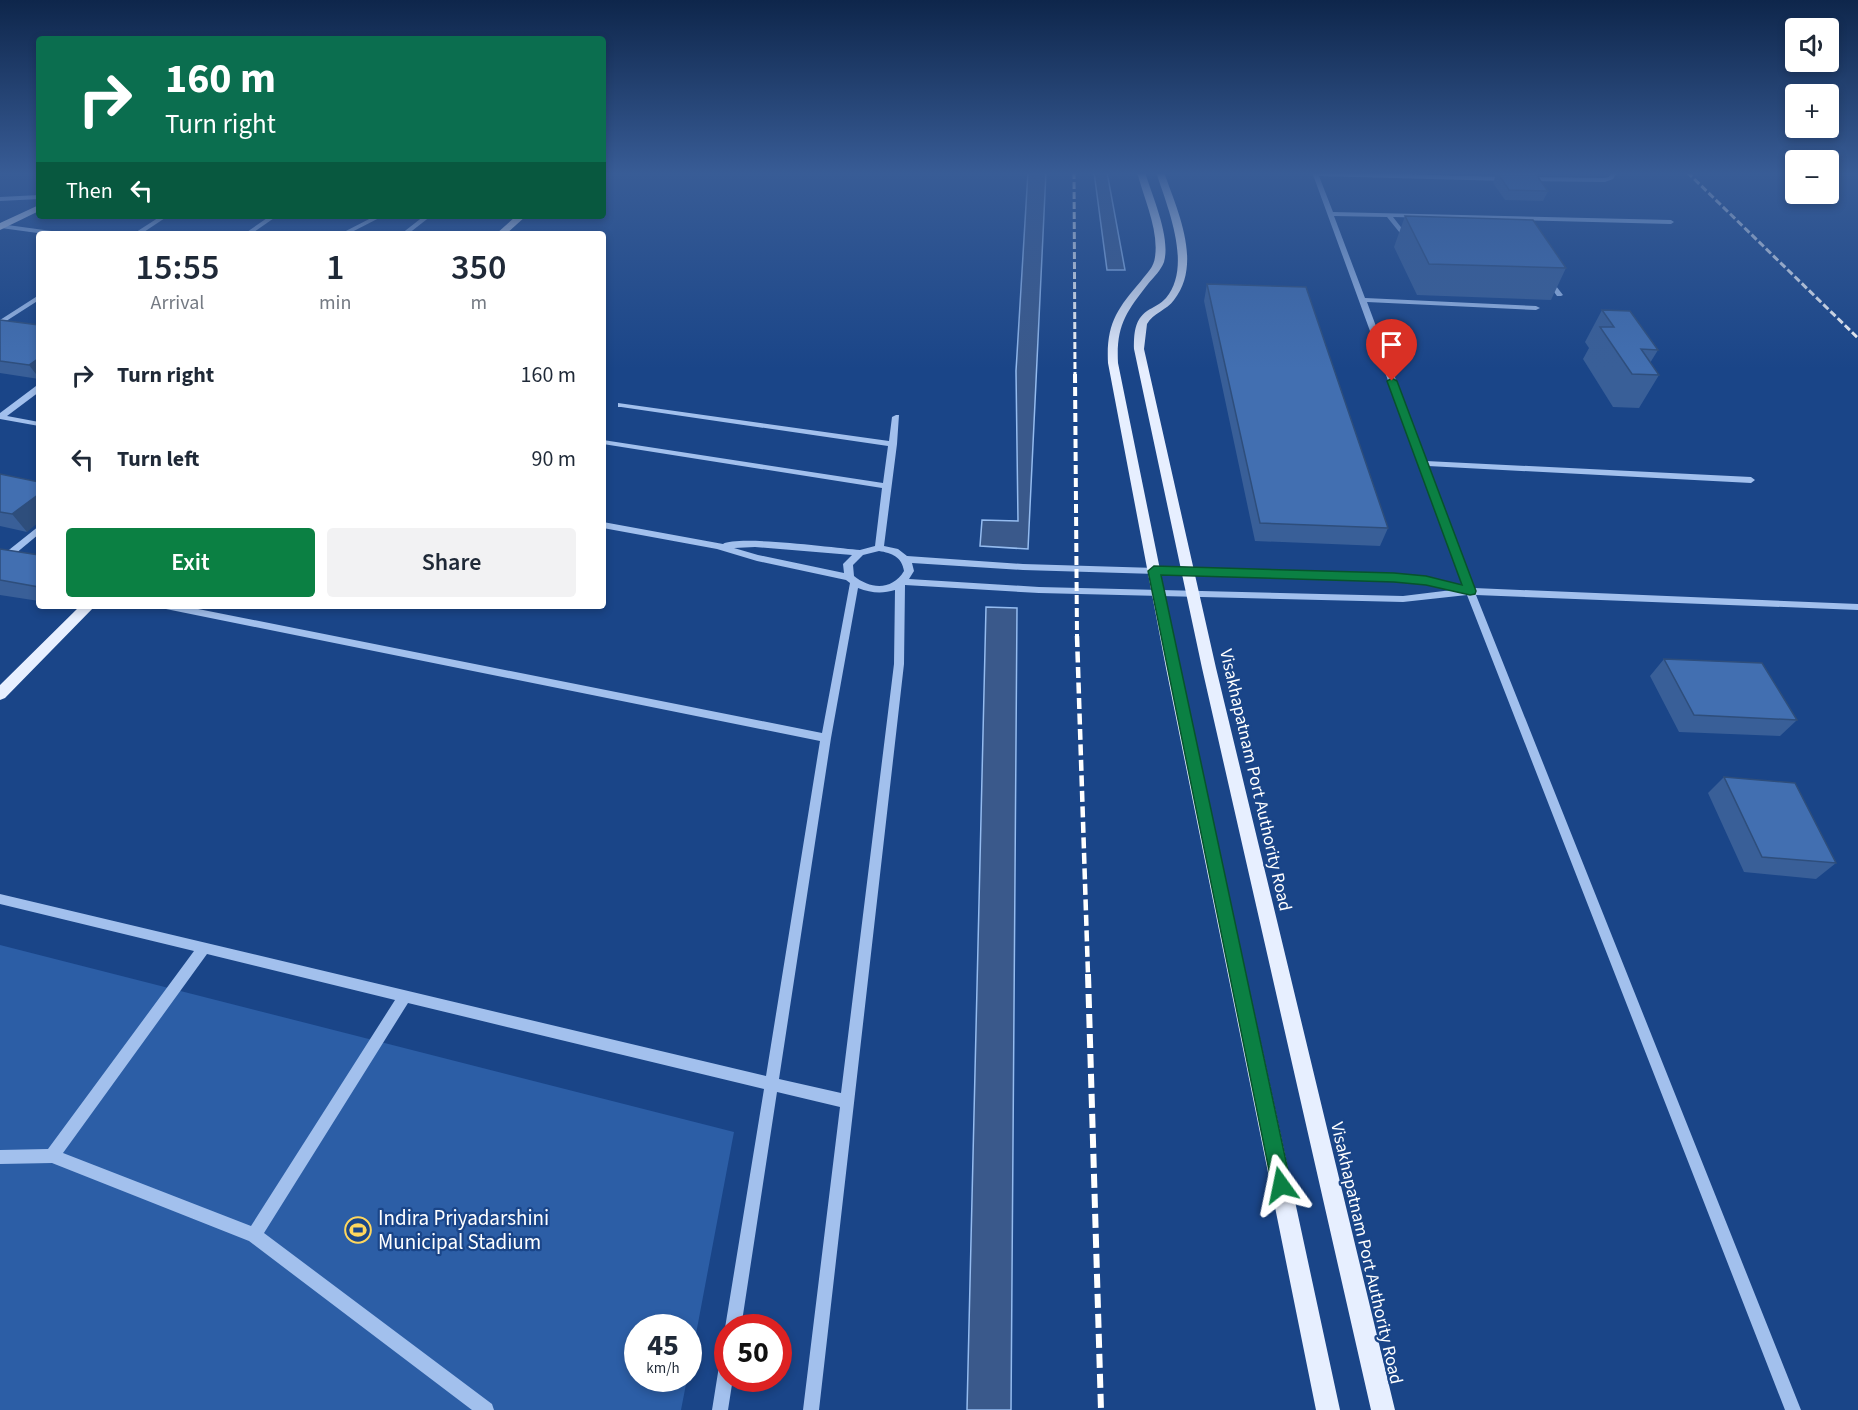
<!DOCTYPE html>
<html lang="en">
<head>
<meta charset="utf-8">
<style>
	:root { --surface:#fff; --page:#f2f2f3; --text:#1f2937; --muted:#747a83; --accent:#0b8043 }
	body { margin:0; font-family:"Source Sans 3",sans-serif; background:var(--page); color:var(--text); height:100vh; display:flex; flex-direction:column; font-size:22px; white-space:nowrap }
	* { box-sizing:border-box; margin:0 }
	p { font-size:20px; color:var(--muted) }
	.icon { flex:none; width:33px; height:33px; fill:none; stroke:currentColor; stroke-width:2; stroke-linecap:round; stroke-linejoin:round }
	.map { position:relative; flex:1; overflow:hidden }
	.side { position:absolute; left:36px; top:231px; width:570px; height:378px; display:flex; flex-direction:column; background:var(--surface); border-radius:6px; box-shadow:0 3px 9px #0003 }
	.side>* { flex:none }
	.hud { position:absolute; left:36px; top:36px; width:570px; height:183px; border-radius:6px; box-shadow:0 3px 9px #0003; background:#0b6e4f; color:#fff; overflow:hidden }
	.controls { position:absolute; left:1785px; top:18px; display:grid; gap:12px }
	.controls a { display:grid; place-items:center; width:54px; height:54px; border-radius:6px; background:var(--surface); box-shadow:0 3px 9px #0003; font-size:30px }
	.speed { position:absolute; left:624px; top:1314px; display:flex; gap:12px; font-size:30px; font-weight:700; text-align:center }
	.speed>* { display:grid; place-content:center; width:78px; height:78px; border-radius:50%; background:var(--surface); box-shadow:0 3px 9px #0003; line-height:1 }
	.speed small { font-size:15px; font-weight:400 }
	.speed .limit { border:9px solid #d22; background:#fff; color:#111 }
	.pin { position:absolute; display:grid; place-items:center; width:51px; height:51px; color:#fff; margin:-62px -26px; border-radius:50% 50% 50% 0; rotate:-45deg; box-shadow:0 0 6px #0007 }
	.pin .icon { rotate:45deg }
	.me { position:absolute; width:66px; margin:-33px; rotate:348deg; stroke-linejoin:round; filter:drop-shadow(0 0 4px #0008) }
	.turn { display:flex; align-items:center; gap:21px; height:126px; padding:0 30px; font-size:27px }
	.turn .icon { width:78px; height:78px; stroke-width:2.5 }
	.turn b { display:block; font-size:42px; line-height:51px }
	.then { display:flex; align-items:center; height:57px; padding:0 30px; background:#0003; gap:12px; font-size:22px }
	.eta { display:flex; justify-content:space-evenly; align-items:center; height:102px; text-align:center }
	.eta b { font-size:36px; font-weight:600; line-height:42px }
	.primary-button { display:flex; gap:12px; margin-top:auto; padding:12px 30px }
	.primary-button a { flex:1; height:69px; border-radius:6px; background:var(--accent); color:#fff; font-size:24px; font-weight:600; line-height:69px; text-align:center }
	.primary-button a+a { background:var(--page); color:var(--text) }
	ul { padding:0; list-style:none }
	li { display:flex; align-items:center; gap:18px; height:84px; padding:0 30px }
	li div { flex:1 }
	li b { display:block; font-size:22px }
	li em { font-style:normal }
	.map>svg:first-child { display:block }
</style>
</head>
<body>
<div class="map">
<svg width="1858" height="1410" viewBox="0 0 1858 1410">
	<rect width="100%" height="100%" fill="#1a4588"/>
	<path fill="#2c5ea6" d="M 0,945 L 734,1132 L 689,1371 L 688,1328 L 638,1328 L 638,1378 L 687,1379 L 681,1410 L 0,1410 Z"/>
	<path fill="#3a598b" stroke="#94bbef" stroke-width="1.5" d="M 1028,172 L 1046,172 L 1028,549 L 980,546 L 982,520 L 1018,521 L 1016,371 Z
		M 1094,172 L 1107,172 L 1125,270 L 1107,270 Z
		M 986,607 L 1017,608 L 1011,1410 L 967,1410 Z"/>
	<g fill="none" stroke-linecap="round" stroke-linejoin="round">
		<path fill="#a2c0ed" fill-rule="evenodd" d="M 1312,172 L 1507,177 L 1510,179 L 1507,181 L 1319,176 L 1333,212 L 1671,220 L 1674,222 L 1671,224 L 1393,217 L 1404,231 L 1414,235 L 1415,236 L 1412,238 L 1400,233 L 1387,217 L 1334,216 L 1365,298 L 1536,306 L 1540,308 L 1536,310 L 1367,302 L 1426,461 L 1751,477 L 1755,480 L 1751,483 L 1428,466 L 1474,588 L 1858,604 L 1858,610 L 1476,595 L 1801,1410 L 1785,1410 L 1467,595 L 1403,602 L 1039,593 L 905,585 L 904,664 L 819,1410 L 803,1410 L 840,1107 L 777,1092 L 741,1328 L 728,1328 L 728,1334 L 725,1328 L 764,1089 L 408,1003 L 264,1233 L 492,1404 L 494,1410 L 472,1410 L 249,1241 L 52,1163 L 0,1164 L 0,1150 L 48,1149 L 194,951 L 0,904 L 0,894 L 766,1076 L 820,741 L 166,609 L 161,606 L 183,606 L 822,733 L 850,583 L 846,580 L 757,561 L 717,549 L 603,528 L 603,522 L 723,544 C 738,535 836,548 860,550 L 875,546 L 882,488 L 603,444 L 603,440 L 883,483 L 888,446 L 621,407 L 618,407 L 618,403 L 889,441 L 892,417 L 896,415 L 899,415 L 897,444 L 884,546 L 898,549 L 907,556 L 1023,564 L 1394,575 L 1426,578 L 1463,586 ZM 755,547 L 852,555 L 843,564 L 844,573 L 758,555 L 734,548 ZM 879,551 C 892,553 902,557 904,571 C 892,591 870,589 854,576 L 853,565 L 863,555 ZM 912,563 L 1023,570 L 1394,581 L 1426,584 L 1452,590 L 1403,596 L 1039,587 L 909,579 L 914,571 ZM 858,588 C 871,593 882,594 895,590 L 894,664 L 841,1093 L 779,1079 L 831,738 ZM 207,954 L 395,1000 L 251,1226 L 63,1153 Z
			M 1608,172 L 1614,172 L 1616,174 L 1613,179 L 1605,182 L 1526,181 L 1523,179 L 1526,177 L 1604,178 L 1609,177 L 1610,174 Z
			M 39,195 L 39,199 L 0,201 L 0,197 Z
			M 161,216 L 168,216 L 141,234 L 133,234 Z
			M 270,216 L 277,216 L 251,234 L 244,234 Z
			M 375,216 L 383,216 L 348,234 L 340,234 Z
			M 424,216 L 431,216 L 408,234 L 401,234 Z
			M 0,224 L 59,232 L 62,234 L 45,234 L 1,228 Z
			M 1545,277 L 1549,277 L 1563,295 L 1561,296 L 1557,296 L 1544,278 Z
			M 39,295 L 39,300 L 0,325 L 0,320 Z
			M 36,386 L 39,386 L 39,392 L 7,416 L 39,422 L 39,426 L 0,419 L 0,413 Z
			M 39,526 L 39,534 L 3,564 L 0,565 L 0,557 Z
			M 728,1352 L 728,1378 L 733,1378 L 728,1410 L 712,1410 L 720,1360 L 722,1354 Z"/>
		<path fill="#e7efff" fill-rule="evenodd" d="M 1137,172 L 1145,172 C 1152,196 1171,237 1164,262 C 1161,270 1154,277 1148,284 C 1126,312 1116,326 1118,363 L 1180,668 L 1340,1410 L 1316,1410 L 1166,668 L 1108,363 C 1106,324 1117,309 1141,281 C 1147,273 1154,267 1155,257 C 1159,230 1144,199 1137,172 Z
			M 1156,172 L 1164,172 C 1177,210 1203,263 1174,300 C 1167,310 1153,313 1147,324 L 1144,349 L 1216,668 L 1395,1410 L 1371,1410 L 1202,668 L 1134,349 C 1134,335 1134,320 1147,311 C 1153,307 1161,304 1166,298 C 1193,266 1167,206 1156,172 Z
			M 39,205 L 39,211 L 0,230 L 0,223 Z
			M 516,216 L 526,216 L 506,234 L 496,234 Z
			M 80,606 L 95,606 L 5,698 L 0,700 L 0,685 Z"/>
		<path stroke="#fff" stroke-width="3" stroke-dasharray="7 3" stroke-linecap="butt" d="M 1074,172 L 1075,376
			M 1687,172 L 1858,338"/>
		<path stroke="#fff" stroke-width="4" stroke-dasharray="9 4" stroke-linecap="butt" d="M 1075,374 L 1077,637"/>
		<path stroke="#fff" stroke-width="4.5" stroke-dasharray="11 4.5" stroke-linecap="butt" d="M 1077,636 L 1088,975"/>
		<path stroke="#fff" stroke-width="6" stroke-dasharray="14 6" stroke-linecap="butt" d="M 1088,974 L 1101,1410"/>
	</g>
	<path fill="#395f98" d="M 1486,172 L 1526,172 L 1525,173 L 1548,191 L 1543,201 L 1505,200 L 1493,183 L 1496,174 L 1487,174 Z
		M 1405,216 L 1566,268 L 1551,300 L 1417,295 L 1394,247 Z
		M 1207,284 L 1388,528 L 1380,546 L 1255,541 L 1204,301 Z
		M 1602,310 L 1658,350 L 1650,363 L 1659,375 L 1639,408 L 1613,407 L 1583,359 L 1589,348 L 1585,342 Z
		M 0,320 L 39,325 L 39,379 L 0,373 Z
		M 0,474 L 27,532 L 0,526 Z
		M 0,549 L 39,555 L 39,601 L 0,595 Z
		M 1664,659 L 1797,720 L 1780,736 L 1679,732 L 1650,676 Z
		M 1724,777 L 1836,863 L 1816,879 L 1744,872 L 1708,793 Z"/>
	<path fill="#2e4e7c" d="M 39,358 L 39,378 L 29,365 Z
		M 39,494 L 39,522 L 27,532 L 12,514 Z"/>
	<path fill="#426fb1" stroke="#2e4e7c" stroke-width="1.5" d="M 1497,172 L 1535,173 L 1548,191 L 1509,190 Z
		M 1405,216 L 1533,220 L 1566,268 L 1429,264 Z
		M 1207,284 L 1306,287 L 1388,528 L 1260,523 Z
		M 1602,310 L 1630,311 L 1658,350 L 1641,349 L 1659,375 L 1632,374 L 1600,327 L 1614,327 Z
		M 0,320 L 39,325 L 39,358 L 29,365 L 0,361 Z
		M 0,474 L 39,482 L 39,494 L 12,514 L 0,512 Z
		M 0,549 L 39,555 L 39,587 L 0,580 Z
		M 1664,659 L 1762,663 L 1797,720 L 1694,715 Z
		M 1724,777 L 1795,783 L 1836,863 L 1762,857 Z"/>
	<linearGradient id="sky" x2="0" y2="1"><stop stop-color="#0e264b"/><stop offset="0.47" stop-color="#385c96"/><stop offset="1" stop-color="#385c96" stop-opacity="0"/></linearGradient>
	<rect width="1858" height="369" fill="url(#sky)"/>
	<path fill="#0b8043" stroke="#07532c" stroke-width="1.5" d="M 1392,378 L 1397,381 L 1476,591 L 1475,594 L 1470,595 L 1426,585 L 1394,582 L 1161,575 L 1291,1185 L 1288,1192 L 1281,1195 L 1275,1192 L 1272,1185 L 1148,571 L 1154,566 L 1394,573 L 1426,576 L 1462,585 L 1387,381 Z"/>
	<defs>
		<g id="stadium-ring" transform="scale(1.35)"><circle r="9.5" fill="#1a4588" stroke="#ffd75d" stroke-width="1.5"/><path d="M0-5a6.5 5 0 1 0 0 10a6.5 5 0 1 0 0-10ZM-3.5-1.8h7v3.6h-7Z" fill="#ffd75d"/></g>
	</defs>
	<g fill-rule="evenodd">
		<use href="#stadium-ring" x="358" y="1230"/>
	</g>
	<g text-anchor="middle" stroke-width="4.5" stroke-linejoin="round" paint-order="stroke">
		<g font-size="18" fill="#fff" stroke="#1a4588">
			<text transform="translate(1256 780) rotate(77)" y="6">Visakhapatnam Port Authority Road</text>
			<text transform="translate(1367 1253) rotate(77)" y="6">Visakhapatnam Port Authority Road</text>
		</g>
		<g font-size="21" fill="#fff" stroke="#1a4588" text-anchor="start">
			<text x="378" y="1225">Indira Priyadarshini<tspan x="378" dy="24">Municipal Stadium</tspan></text>
		</g>
	</g>
</svg>
<div class="controls">
<a><svg class="icon" aria-label="sound" viewBox="0 0 24 24"><path d="M4 9h4l5-4v14l-5-4H4zM17 9q2 3 0 6"/></svg></a>
<a>+</a>
<a>−</a>
</div>
<div class="speed"><div>45<small>km/h</small></div><div class="limit">50</div></div>
<div class="pin" style="left:1392px;top:381px;background:#d93025"><svg class="icon" aria-label="arrive" viewBox="0 0 24 24"><path d="M6 21V4h12l-3 4 3 4H6"/></svg></div>
<svg class="me" style="left:1281px;top:1185px" viewBox="-20 -20 40 40"><path d="M0-17L14 15 0 8-14 15z" fill="#0b8043" stroke="#fff" stroke-width="4"/></svg>
<div class="hud">
<div class="turn"><svg class="icon" aria-label="right" viewBox="0 0 24 24"><path d="M7 20v-9h11M14 6l5 5-5 5"/></svg><div><b>160 m</b>Turn right</div></div>
<div class="then">Then<svg class="icon" aria-label="left" viewBox="0 0 24 24"><path d="M17 20v-9H6M10 6l-5 5 5 5"/></svg></div>
</div>
<section class="side">
<div class="eta">
<div><b>15:55</b><p>Arrival</p></div>
<div><b>1</b><p>min</p></div>
<div><b>350</b><p>m</p></div>
</div>
<ul>
<li><svg class="icon" aria-label="right" viewBox="0 0 24 24"><path d="M7 20v-9h11M14 6l5 5-5 5"/></svg><div><b>Turn right</b></div><em>160 m</em></li>
<li><svg class="icon" aria-label="left" viewBox="0 0 24 24"><path d="M17 20v-9H6M10 6l-5 5 5 5"/></svg><div><b>Turn left</b></div><em>90 m</em></li>
</ul>
<div class="primary-button"><a>Exit</a><a>Share</a></div>
</section>
</div>
</body>
</html>
